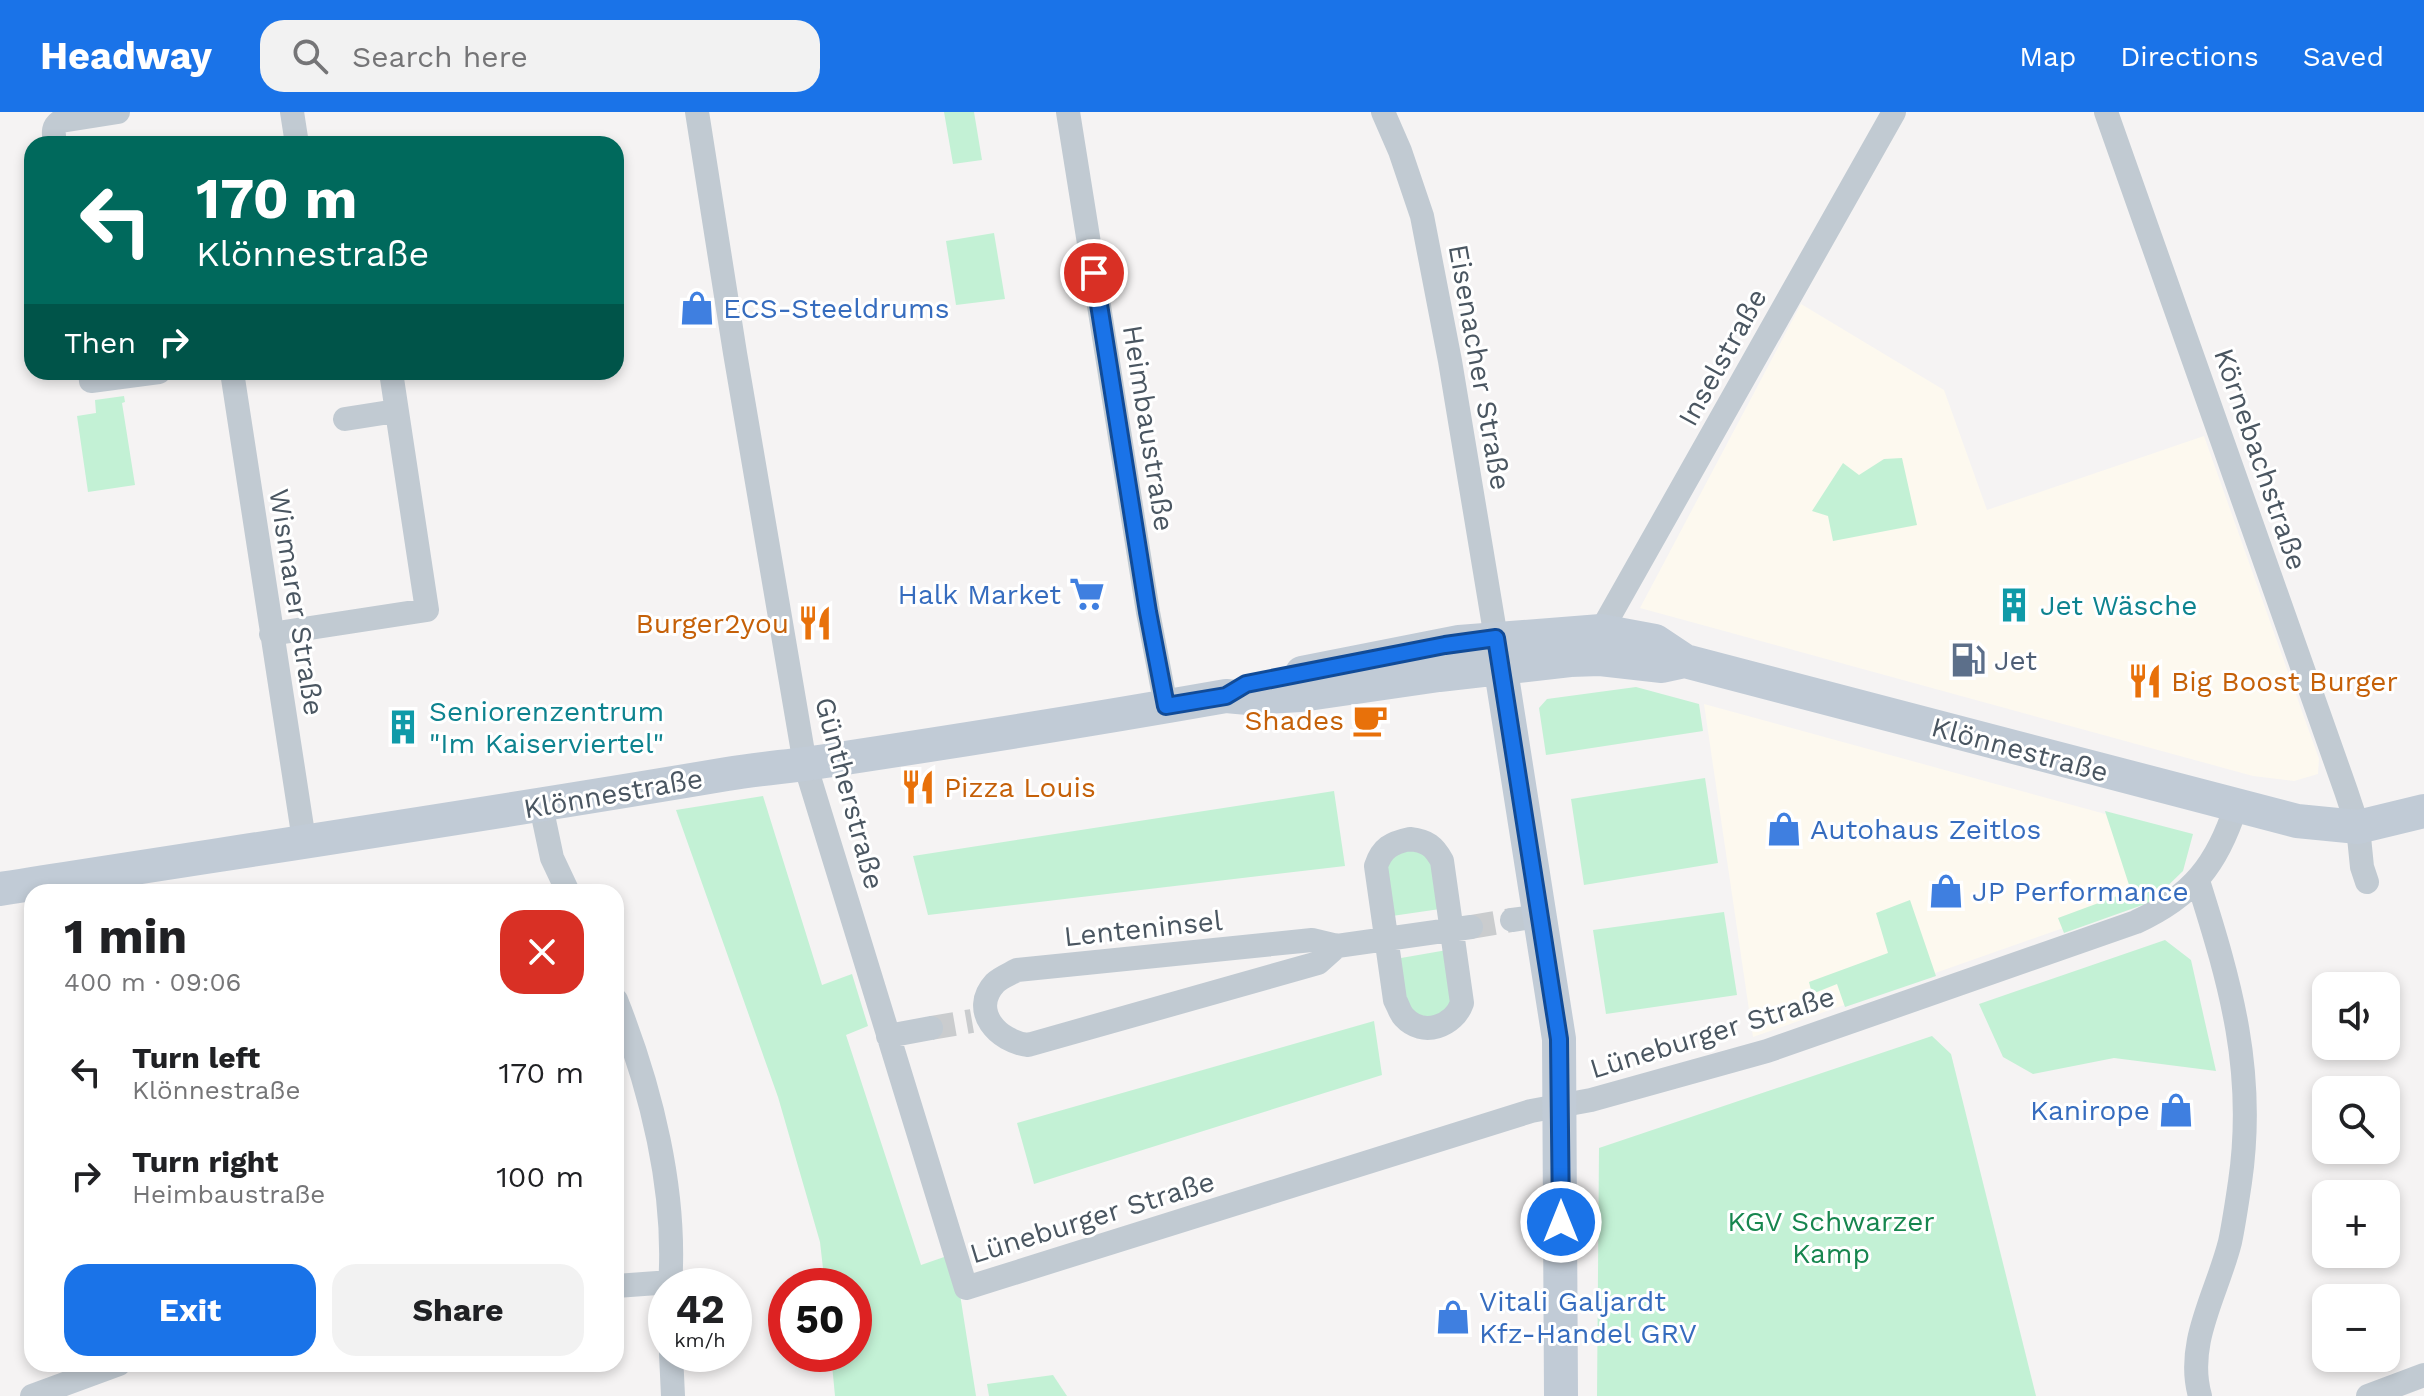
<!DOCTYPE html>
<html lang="en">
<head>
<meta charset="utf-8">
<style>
	:root { --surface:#fff; --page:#f2f2f2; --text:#202124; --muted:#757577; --accent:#1a73e8 }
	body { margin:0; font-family:"Work Sans",sans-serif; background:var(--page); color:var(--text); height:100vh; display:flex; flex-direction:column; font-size:30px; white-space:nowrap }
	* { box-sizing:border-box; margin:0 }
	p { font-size:26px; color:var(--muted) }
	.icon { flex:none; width:44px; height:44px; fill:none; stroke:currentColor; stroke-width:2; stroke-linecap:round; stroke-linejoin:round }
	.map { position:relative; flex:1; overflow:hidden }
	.sheet { position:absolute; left:24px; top:772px; width:600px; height:488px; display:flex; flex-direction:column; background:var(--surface); border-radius:24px; box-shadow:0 4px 12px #0003 }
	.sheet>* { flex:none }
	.banner { position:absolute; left:24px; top:24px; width:600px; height:244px; border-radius:24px; box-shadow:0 4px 12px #0003; background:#00695c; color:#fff; overflow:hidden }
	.controls { position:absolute; left:2312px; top:860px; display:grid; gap:16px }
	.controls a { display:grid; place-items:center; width:88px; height:88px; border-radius:16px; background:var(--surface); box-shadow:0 4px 12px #0003; font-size:40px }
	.speed { position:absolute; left:648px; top:1156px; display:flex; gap:16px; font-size:40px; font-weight:700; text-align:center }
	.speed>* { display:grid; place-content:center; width:104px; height:104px; border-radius:50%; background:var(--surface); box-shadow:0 4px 12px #0003; line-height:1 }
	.speed small { font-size:20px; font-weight:400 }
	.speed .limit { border:12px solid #d22; background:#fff; color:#111 }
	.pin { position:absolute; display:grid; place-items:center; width:68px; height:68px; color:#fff; margin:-34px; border:4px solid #fff; border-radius:50%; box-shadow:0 2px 8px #0007 }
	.me { position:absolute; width:88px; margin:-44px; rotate:0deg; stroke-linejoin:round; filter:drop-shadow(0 0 6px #0008) }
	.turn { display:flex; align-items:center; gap:28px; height:168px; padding:0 40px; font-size:36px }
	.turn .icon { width:104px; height:104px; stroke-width:2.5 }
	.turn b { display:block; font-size:56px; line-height:68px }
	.then { display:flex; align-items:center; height:76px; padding:0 40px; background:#0003; gap:16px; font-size:30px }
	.round { display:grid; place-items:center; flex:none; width:84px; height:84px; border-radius:24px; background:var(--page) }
	.head { display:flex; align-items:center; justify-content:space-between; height:136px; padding:0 40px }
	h1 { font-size:48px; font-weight:700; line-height:60px }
	.button { display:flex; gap:16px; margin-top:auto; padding:16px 40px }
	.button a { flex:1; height:92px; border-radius:24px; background:var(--accent); color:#fff; font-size:32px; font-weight:700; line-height:92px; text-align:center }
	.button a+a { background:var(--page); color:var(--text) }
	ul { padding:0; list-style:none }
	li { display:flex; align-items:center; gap:24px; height:104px; padding:0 40px }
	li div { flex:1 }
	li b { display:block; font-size:30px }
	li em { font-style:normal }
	header { display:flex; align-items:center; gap:48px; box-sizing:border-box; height:112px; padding:0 40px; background:var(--accent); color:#fff }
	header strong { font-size:38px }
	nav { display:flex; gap:44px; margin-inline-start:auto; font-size:28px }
	.search { width:560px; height:72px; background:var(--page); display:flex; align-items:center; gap:20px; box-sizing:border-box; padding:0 28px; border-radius:24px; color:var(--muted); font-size:30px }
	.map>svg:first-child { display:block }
</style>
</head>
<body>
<header>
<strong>Headway</strong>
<div class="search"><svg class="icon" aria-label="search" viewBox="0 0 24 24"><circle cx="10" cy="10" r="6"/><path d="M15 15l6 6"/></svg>Search here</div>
<nav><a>Map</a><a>Directions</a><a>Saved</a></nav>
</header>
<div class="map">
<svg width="2424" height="1284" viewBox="0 0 2424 1284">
	<rect width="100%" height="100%" fill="#f5f3f3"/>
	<path fill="#fdf9ef" d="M 1801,192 L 1944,278 L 1987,398 L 2204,324 L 2319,647 L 2318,662 L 2294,669 L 2253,664 L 1640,496 Z
		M 1704,592 L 2182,723 L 2146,787 L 1753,925 Z"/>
	<path fill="#c3f1d5" d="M 944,0 L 974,0 L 982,48 L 953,52 Z
		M 994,121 L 1005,187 L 956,193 L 946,129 Z
		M 124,284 L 125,290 L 122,291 L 135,373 L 88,380 L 77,304 L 96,301 L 95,288 Z
		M 1902,346 L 1917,413 L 1833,429 L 1828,404 L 1812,399 L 1843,351 L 1859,363 L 1884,347 Z
		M 1636,575 L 1699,592 L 1703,619 L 1546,643 L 1539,596 L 1547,587 Z
		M 1705,666 L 1718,751 L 1584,773 L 1571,687 Z
		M 1334,679 L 1345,754 L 928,803 L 913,744 Z
		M 763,684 L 822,873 L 852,862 L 868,914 L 846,923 L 921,1153 L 947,1144 L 959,1176 L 976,1284 L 835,1284 L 831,1242 L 854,1242 L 854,1174 L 825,1174 L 820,1130 L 778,985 L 676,698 Z
		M 2105,699 L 2193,722 L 2183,759 L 2151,790 L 2064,821 L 2058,806 L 2131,779 Z
		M 1411,735 L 1432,745 L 1440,797 L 1392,804 L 1386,749 Z
		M 1910,788 L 1936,864 L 1845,895 L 1837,872 L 1812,882 L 1809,870 L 1888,841 L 1876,801 Z
		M 1724,800 L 1737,883 L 1606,902 L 1593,818 Z
		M 2165,828 L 2191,848 L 2216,959 L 2114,946 L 2033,962 L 2003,945 L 1979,892 Z
		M 1447,838 L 1453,892 L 1436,907 L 1408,900 L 1396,852 L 1401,846 Z
		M 1374,909 L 1382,963 L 1034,1072 L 1017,1011 Z
		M 1932,924 L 1951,942 L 2036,1284 L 1597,1284 L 1599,1036 Z
		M 1053,1263 L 1067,1284 L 989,1284 L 987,1272 Z"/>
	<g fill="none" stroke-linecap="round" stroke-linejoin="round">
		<path stroke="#caccce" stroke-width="24" stroke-dasharray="24 12" stroke-linecap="butt" d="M 1471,815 L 1512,808
			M 931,916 L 972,909"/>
		<path stroke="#c1cad2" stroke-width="24" d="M 292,0 L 297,32
			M 697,0 L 735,241 L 805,652 L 966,1176 L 1531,999 L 1591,988 L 1767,939 L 2136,810 C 2192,784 2217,753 2236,694
			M 1068,0 L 1148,500 L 1166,594
			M 1383,0 L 1400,39 L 1422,104 L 1450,249 L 1496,526
			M 2106,0 L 2346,679 L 2358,715 L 2362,755 L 2367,770
			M 55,32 C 54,23 51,15 61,9 L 118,0
			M 90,260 L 91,269 L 159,260
			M 232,260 L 304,728
			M 345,307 L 396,299
			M 1601,519 L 1894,0
			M 271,522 L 427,498 L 391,260
			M 541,694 L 552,746 L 568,780
			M 1410,727 C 1427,729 1434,734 1442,749 L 1462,891 C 1454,914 1423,926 1404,905 C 1400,901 1398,893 1395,888 L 1376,754 C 1382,736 1391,731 1410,727 Z
			M 2198,769 C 2231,873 2256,960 2240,1070 C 2237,1090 2234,1111 2230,1130 C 2217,1182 2185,1231 2200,1284
			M 1512,808 L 1540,804
			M 1337,834 L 1318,851 L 1028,933 C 999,930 969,899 995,871 C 1000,866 1010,862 1017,858 L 1312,828 L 1337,834 L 1471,815
			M 616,888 C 651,976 677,1079 670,1174
			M 888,924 L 931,916
			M 616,1174 L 671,1170
			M 671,1242 L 673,1284
			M 32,1284 L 119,1252
			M 2368,1284 L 2424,1263"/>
		<path stroke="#c1cbd6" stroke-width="34" d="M 1497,533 L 1559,927 L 1561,1284
			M 1302,561 L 1459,530 L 1601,519 L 1655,529 L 1685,549 L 2297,709 L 2358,715 L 2424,699
			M 0,777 C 242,739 485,703 727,662 C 762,656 797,654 832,648 C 964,628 1095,607 1226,584 L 1248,586 L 1301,583 L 1439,563 L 1570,548 L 1600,547 L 1662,554 L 1685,549"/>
	</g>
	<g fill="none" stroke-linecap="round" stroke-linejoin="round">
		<g stroke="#114b97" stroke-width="20">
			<path id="route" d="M 1094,161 L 1148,500 L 1166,594 L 1226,584 L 1246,572 L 1445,533 L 1496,526 L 1559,927 L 1561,1110"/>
		</g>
		<use href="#route" stroke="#1a73e8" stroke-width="14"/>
	</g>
	<defs>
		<g id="shop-bare" transform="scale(2.76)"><path d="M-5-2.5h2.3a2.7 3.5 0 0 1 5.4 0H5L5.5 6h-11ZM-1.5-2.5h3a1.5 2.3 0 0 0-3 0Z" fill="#3f7fe0" stroke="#fff" stroke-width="2.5" paint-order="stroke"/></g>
		<g id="supermarket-bare" transform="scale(2.76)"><path d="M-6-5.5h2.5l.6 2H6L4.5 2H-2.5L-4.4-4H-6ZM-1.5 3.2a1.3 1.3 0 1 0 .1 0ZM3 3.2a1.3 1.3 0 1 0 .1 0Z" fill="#3f7fe0" stroke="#fff" stroke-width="2.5" paint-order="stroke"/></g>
		<g id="building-bare" transform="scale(2.76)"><path d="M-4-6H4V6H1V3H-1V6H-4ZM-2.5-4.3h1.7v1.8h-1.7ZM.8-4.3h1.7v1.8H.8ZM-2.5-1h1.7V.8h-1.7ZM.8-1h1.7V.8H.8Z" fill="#0f9aa8" stroke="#fff" stroke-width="2.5" paint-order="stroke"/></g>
		<g id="restaurant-bare" transform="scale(2.76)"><path d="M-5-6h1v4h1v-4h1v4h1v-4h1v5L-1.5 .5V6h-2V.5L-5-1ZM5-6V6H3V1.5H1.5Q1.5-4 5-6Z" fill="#e8710a" stroke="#fff" stroke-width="2.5" paint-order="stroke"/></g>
		<g id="fuel-bare" transform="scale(2.76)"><path d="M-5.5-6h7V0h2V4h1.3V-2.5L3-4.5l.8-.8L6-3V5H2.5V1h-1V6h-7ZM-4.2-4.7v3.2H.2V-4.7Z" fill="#5c6f8a" stroke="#fff" stroke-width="2.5" paint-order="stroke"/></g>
		<g id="cafe-bare" transform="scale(2.76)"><path d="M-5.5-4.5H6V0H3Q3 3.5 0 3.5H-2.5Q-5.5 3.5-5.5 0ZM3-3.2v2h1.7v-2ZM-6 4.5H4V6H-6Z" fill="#e8710a" stroke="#fff" stroke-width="2.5" paint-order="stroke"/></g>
	</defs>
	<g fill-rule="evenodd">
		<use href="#shop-bare" x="697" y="196"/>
		<use href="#supermarket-bare" x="1087" y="482"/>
		<use href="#building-bare" x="2014" y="493"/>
		<use href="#restaurant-bare" x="815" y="511"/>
		<use href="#fuel-bare" x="1968" y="548"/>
		<use href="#restaurant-bare" x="2145" y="569"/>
		<use href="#cafe-bare" x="1370" y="608"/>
		<use href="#building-bare" x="403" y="615"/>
		<use href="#restaurant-bare" x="918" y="675"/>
		<use href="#shop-bare" x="1784" y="717"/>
		<use href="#shop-bare" x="1946" y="779"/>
		<use href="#shop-bare" x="2176" y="998"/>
		<use href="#shop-bare" x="1453" y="1205"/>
	</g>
	<g text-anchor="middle" stroke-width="6" stroke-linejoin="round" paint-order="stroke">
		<g font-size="28" fill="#366cbe" stroke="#fff" text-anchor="start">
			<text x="723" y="206">ECS-Steeldrums</text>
			<text x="1061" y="492" text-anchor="end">Halk Market</text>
			<text x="1810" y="727">Autohaus Zeitlos</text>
			<text x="1972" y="789">JP Performance</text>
			<text x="2150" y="1008" text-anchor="end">Kanirope</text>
			<text x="1479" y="1199">Vitali Galjardt<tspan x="1479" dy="32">Kfz-Handel GRV</tspan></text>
		</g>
		<g font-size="28" fill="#4a5661" stroke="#fff">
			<text transform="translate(1722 245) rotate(-61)" y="10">Inselstraße</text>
			<text transform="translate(1480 255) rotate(80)" y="10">Eisenacher Straße</text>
			<text transform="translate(1149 316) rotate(81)" y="10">Heimbaustraße</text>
			<text transform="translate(2261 347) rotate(71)" y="10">Körnebachstraße</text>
			<text transform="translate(297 490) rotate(81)" y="10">Wismarer Straße</text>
			<text transform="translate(2020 637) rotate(15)" y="10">Klönnestraße</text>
			<text transform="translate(613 681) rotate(-10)" y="10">Klönnestraße</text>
			<text transform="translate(850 681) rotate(75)" y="10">Güntherstraße</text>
			<text transform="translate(1143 816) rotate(-6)" y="10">Lenteninsel</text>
			<text transform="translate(1712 920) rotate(-17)" y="10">Lüneburger Straße</text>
			<text transform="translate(1092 1105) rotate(-17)" y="10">Lüneburger Straße</text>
		</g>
		<g font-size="28" fill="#0d838f" stroke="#fff" text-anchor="start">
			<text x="2040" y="503">Jet Wäsche</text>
			<text x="429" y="609">Seniorenzentrum<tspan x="429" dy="32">"Im Kaiserviertel"</tspan></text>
		</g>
		<g font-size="28" fill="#c56008" stroke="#fff" text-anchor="end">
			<text x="789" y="521">Burger2you</text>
			<text x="2171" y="579" text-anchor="start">Big Boost Burger</text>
			<text x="1344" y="618">Shades</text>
			<text x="944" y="685" text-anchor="start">Pizza Louis</text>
		</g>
		<g font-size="28" fill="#4e5e75" stroke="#fff" text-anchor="start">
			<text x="1994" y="558">Jet</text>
		</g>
		<g font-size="28" fill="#17864f" stroke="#fff">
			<text x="1831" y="1119">KGV Schwarzer<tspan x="1831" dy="32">Kamp</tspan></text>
		</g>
	</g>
</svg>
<div class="controls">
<a><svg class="icon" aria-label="sound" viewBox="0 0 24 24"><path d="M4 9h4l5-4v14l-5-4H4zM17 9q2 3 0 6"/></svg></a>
<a><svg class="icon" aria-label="search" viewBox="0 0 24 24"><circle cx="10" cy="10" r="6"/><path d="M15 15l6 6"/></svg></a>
<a>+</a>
<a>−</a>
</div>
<div class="speed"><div>42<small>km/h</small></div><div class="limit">50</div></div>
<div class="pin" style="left:1094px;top:161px;background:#d93025"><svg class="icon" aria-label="arrive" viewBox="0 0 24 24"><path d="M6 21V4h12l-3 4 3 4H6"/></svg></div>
<svg class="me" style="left:1561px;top:1110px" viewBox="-20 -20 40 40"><circle r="17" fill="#1a73e8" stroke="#fff" stroke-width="3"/><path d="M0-11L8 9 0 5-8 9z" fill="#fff"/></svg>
<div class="banner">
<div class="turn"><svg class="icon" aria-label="left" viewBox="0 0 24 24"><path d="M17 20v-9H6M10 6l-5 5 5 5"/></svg><div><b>170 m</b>Klönnestraße</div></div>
<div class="then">Then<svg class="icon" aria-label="right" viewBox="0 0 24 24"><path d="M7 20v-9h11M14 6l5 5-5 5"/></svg></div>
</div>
<section class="sheet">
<div class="head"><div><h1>1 min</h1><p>400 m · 09:06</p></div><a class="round" style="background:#d93025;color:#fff"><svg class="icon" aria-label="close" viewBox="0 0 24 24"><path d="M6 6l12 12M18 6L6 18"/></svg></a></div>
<ul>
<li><svg class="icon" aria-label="left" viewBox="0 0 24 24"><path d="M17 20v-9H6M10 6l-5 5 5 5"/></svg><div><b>Turn left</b><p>Klönnestraße</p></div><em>170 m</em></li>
<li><svg class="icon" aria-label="right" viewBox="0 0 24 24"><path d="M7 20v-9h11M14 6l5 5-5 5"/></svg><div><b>Turn right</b><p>Heimbaustraße</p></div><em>100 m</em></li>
</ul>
<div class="button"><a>Exit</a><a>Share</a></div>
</section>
</div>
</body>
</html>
